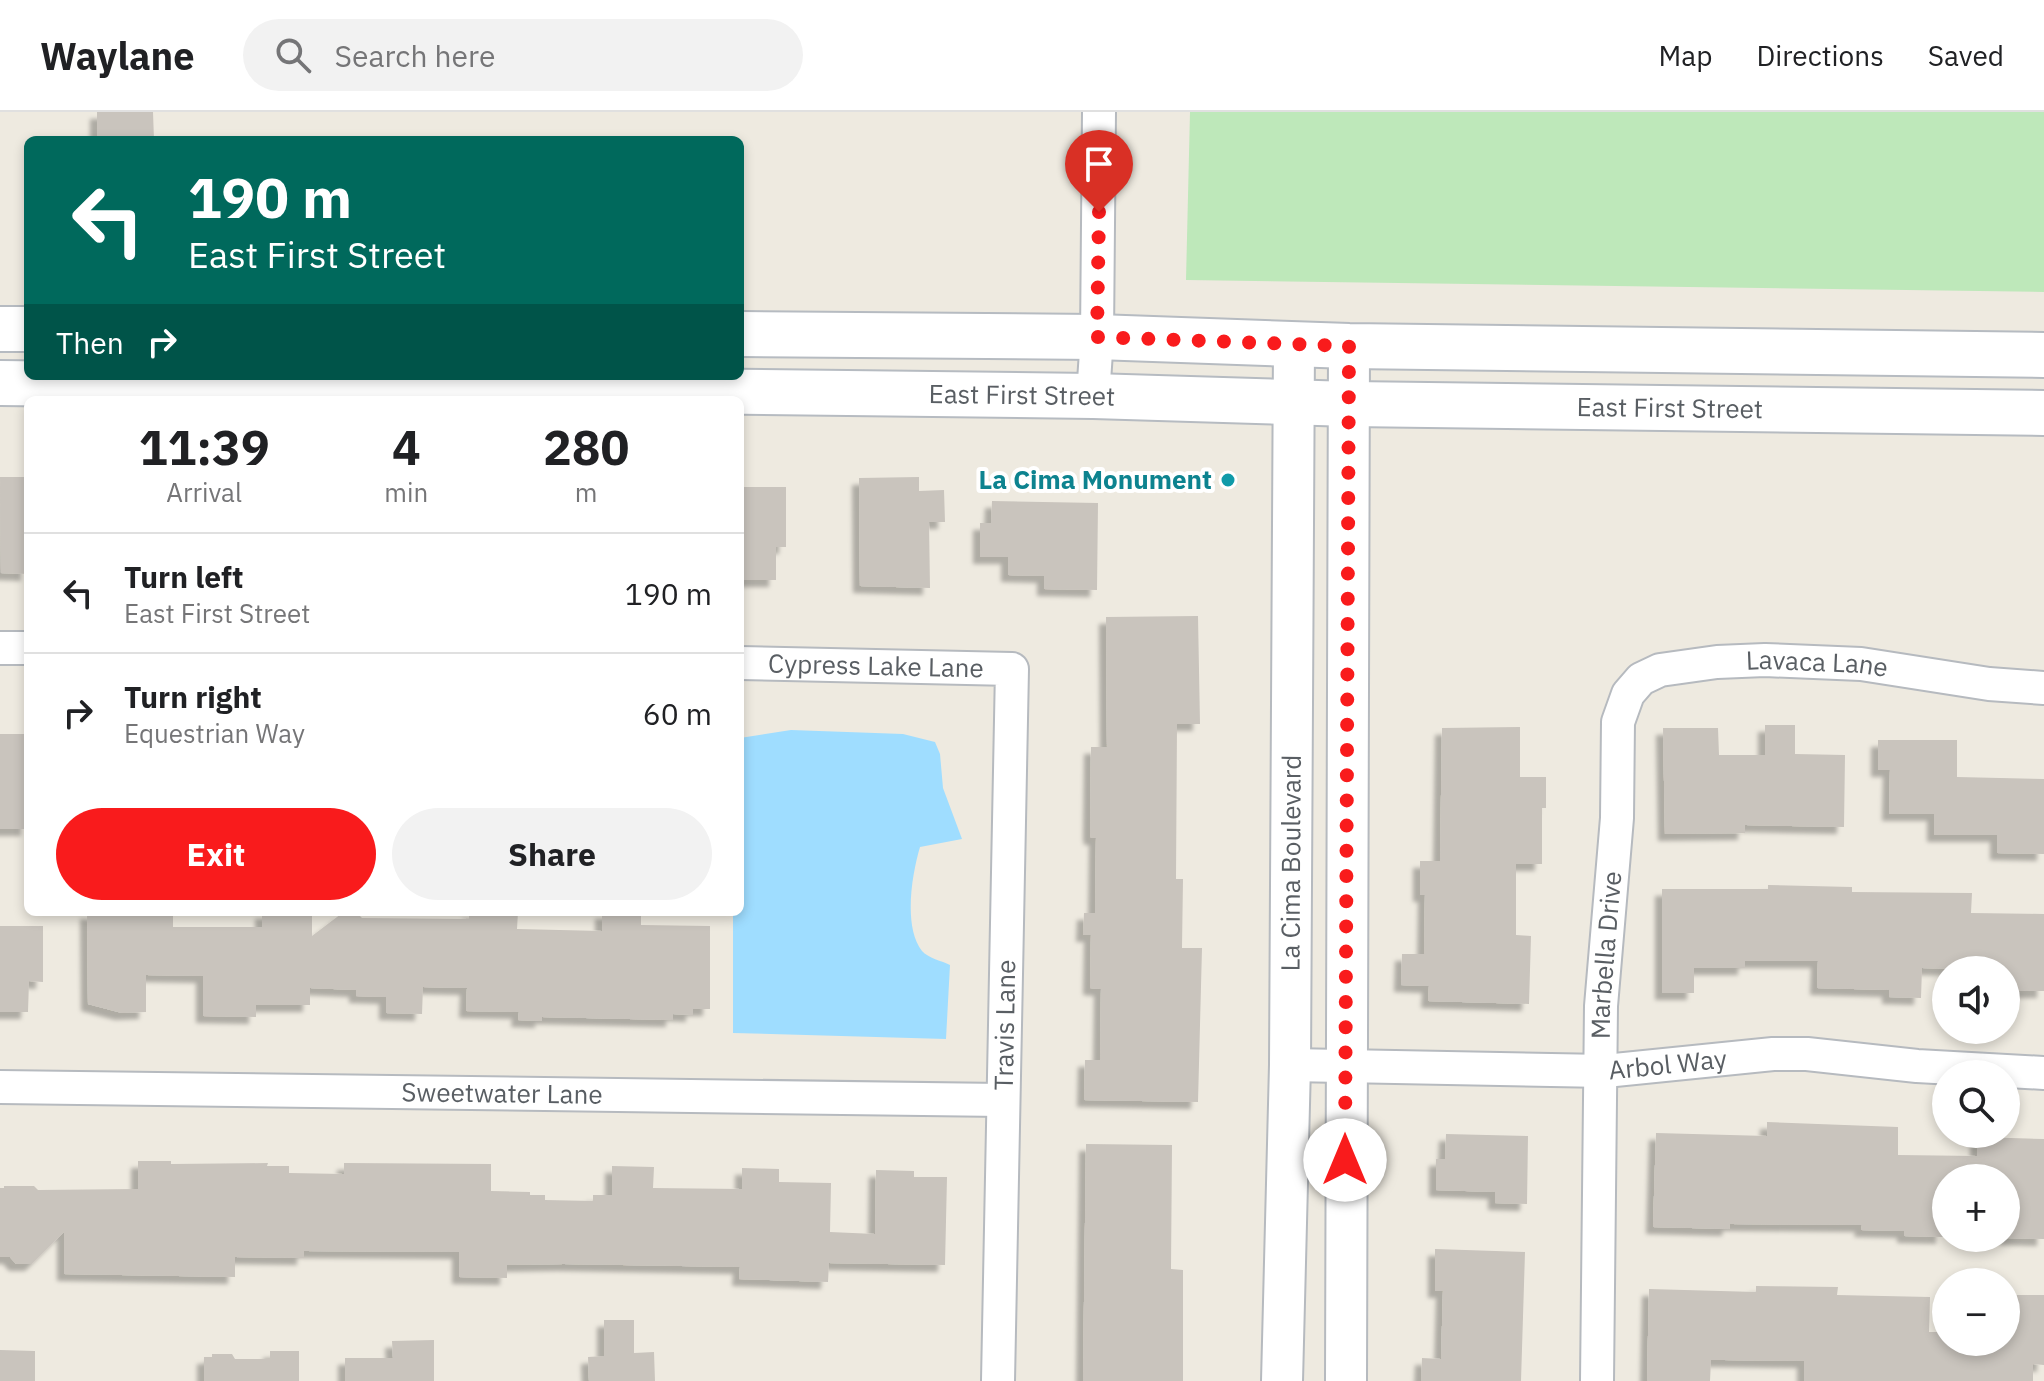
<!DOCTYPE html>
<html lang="en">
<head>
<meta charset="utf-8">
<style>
	:root { --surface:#fff; --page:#f2f2f2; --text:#202124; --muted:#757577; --line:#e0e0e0; --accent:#f91b1c }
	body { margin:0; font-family:"IBM Plex Sans",sans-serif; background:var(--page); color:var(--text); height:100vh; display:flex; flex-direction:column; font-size:30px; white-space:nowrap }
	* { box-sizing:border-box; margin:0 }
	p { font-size:26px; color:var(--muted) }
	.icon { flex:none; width:44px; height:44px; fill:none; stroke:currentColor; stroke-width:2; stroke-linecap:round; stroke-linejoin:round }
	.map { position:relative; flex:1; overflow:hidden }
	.drawer { position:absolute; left:24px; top:284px; width:720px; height:520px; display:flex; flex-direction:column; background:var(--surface); border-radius:12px; box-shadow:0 4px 12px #0003 }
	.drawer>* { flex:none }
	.banner { position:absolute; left:24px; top:24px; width:720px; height:244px; border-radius:12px; box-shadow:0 4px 12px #0003; background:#00695c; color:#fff; overflow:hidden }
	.buttons { position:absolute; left:1932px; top:844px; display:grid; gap:16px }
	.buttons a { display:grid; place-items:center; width:88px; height:88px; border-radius:50%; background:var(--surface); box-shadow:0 4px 12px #0003; font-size:40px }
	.pin { position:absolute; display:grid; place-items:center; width:68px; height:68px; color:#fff; margin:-82px -34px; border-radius:50% 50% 50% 0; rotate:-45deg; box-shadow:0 0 8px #0007 }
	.pin .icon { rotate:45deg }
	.me { position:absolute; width:88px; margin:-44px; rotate:0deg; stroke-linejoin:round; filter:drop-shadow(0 0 6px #0008) }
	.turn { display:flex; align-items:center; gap:28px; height:168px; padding:0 32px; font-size:36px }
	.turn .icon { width:104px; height:104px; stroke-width:2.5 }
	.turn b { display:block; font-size:56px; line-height:68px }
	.then { display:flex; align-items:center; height:76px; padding:0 32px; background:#0003; gap:16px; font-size:30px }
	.eta { display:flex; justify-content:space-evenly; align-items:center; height:136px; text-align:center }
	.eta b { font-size:48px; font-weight:800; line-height:56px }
	.button { display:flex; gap:16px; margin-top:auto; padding:16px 32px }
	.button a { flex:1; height:92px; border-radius:48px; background:var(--accent); color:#fff; font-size:32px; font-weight:800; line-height:92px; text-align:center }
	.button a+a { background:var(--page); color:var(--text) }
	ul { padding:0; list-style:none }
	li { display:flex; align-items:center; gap:24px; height:120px; padding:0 32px; border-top:2px solid var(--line) }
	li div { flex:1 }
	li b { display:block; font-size:30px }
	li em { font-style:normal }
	header { display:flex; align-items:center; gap:48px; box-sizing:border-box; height:112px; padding:0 40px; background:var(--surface); border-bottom:2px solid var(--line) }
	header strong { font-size:38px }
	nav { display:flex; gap:44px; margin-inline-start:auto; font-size:28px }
	.search { width:560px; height:72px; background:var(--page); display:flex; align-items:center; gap:20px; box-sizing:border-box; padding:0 28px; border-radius:44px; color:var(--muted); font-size:30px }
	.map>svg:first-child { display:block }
</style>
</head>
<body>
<header>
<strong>Waylane</strong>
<div class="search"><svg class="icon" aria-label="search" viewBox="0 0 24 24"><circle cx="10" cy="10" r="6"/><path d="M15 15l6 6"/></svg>Search here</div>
<nav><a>Map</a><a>Directions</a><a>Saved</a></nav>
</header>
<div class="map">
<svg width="2044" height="1269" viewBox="0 0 2044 1269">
	<defs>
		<filter id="shadow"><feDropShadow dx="-7" dy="7" stdDeviation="2" flood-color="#0004"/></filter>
	</defs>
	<rect width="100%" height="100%" fill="#eeeae0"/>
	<path fill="#bee8ba" d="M 1190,0 L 2044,0 L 2044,180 L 1186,168 Z"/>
	<path fill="#9fddff" d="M 791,618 L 903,622 L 935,630 L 940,642 L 943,676 L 962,727 L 920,735 C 912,762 903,815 922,839 C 928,846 942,849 950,853 L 946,927 L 733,921 L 733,800 L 740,800 L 740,626 Z"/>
	<path fill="#c9c4bd" filter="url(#shadow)" d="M 97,0 L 153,0 L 154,28 L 97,28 Z
		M 0,365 L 28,365 L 28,462 L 1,461 Z
		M 919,365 L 919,379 L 944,378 L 945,410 L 929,410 L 930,476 L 860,474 L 859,366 Z
		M 740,375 L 786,375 L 786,435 L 776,435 L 776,468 L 740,468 Z
		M 992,389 L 1098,391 L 1097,478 L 1044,477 L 1044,464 L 1008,463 L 1008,445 L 980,445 L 980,411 L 991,411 Z
		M 1198,504 L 1200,612 L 1177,612 L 1176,767 L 1183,767 L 1182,836 L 1202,836 L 1198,990 L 1084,988 L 1085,948 L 1100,948 L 1101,877 L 1090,876 L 1091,823 L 1083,823 L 1084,801 L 1095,801 L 1096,726 L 1091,726 L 1090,720 L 1091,635 L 1107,635 L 1106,505 Z
		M 1765,613 L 1795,613 L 1795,642 L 1845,643 L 1844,715 L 1745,713 L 1745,721 L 1665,722 L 1663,616 L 1718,616 L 1719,643 L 1765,643 Z
		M 1520,615 L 1520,665 L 1546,665 L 1546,696 L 1542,696 L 1542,752 L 1516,752 L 1516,823 L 1531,824 L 1529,892 L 1428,889 L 1429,874 L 1401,873 L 1402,842 L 1424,842 L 1425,783 L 1420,783 L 1420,749 L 1440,749 L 1442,616 Z
		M 0,622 L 28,622 L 28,717 L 0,717 Z
		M 1878,628 L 1957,628 L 1957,665 L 2044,667 L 2044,742 L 1997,741 L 1997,723 L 1934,723 L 1934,702 L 1889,702 L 1890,658 L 1878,658 Z
		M 1768,773 L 1852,775 L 1852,780 L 1972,781 L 1971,801 L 2044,802 L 2044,879 L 2006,879 L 2006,858 L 1922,856 L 1921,886 L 1889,885 L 1889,878 L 1817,876 L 1818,849 L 1745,849 L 1745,856 L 1694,856 L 1694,881 L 1662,881 L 1662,777 L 1768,777 Z
		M 87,800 L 139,803 L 142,800 L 173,800 L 173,815 L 262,815 L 262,800 L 312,800 L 312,824 L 341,802 L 359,803 L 362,806 L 469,807 L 469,800 L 518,800 L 517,817 L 602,819 L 602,800 L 641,800 L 641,813 L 710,814 L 710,897 L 693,897 L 693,903 L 673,902 L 673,908 L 542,905 L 542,909 L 518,908 L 519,900 L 466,899 L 467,876 L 423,875 L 422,902 L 386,901 L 386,885 L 356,884 L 356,878 L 310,876 L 310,893 L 256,893 L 256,905 L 203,904 L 203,864 L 146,863 L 146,900 L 122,901 L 88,892 Z
		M 0,814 L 43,814 L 43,870 L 29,869 L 28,900 L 0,900 Z
		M 1767,1010 L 1898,1015 L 1898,1043 L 1977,1044 L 1977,1025 L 2044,1027 L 2044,1127 L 2006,1126 L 2006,1066 L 1944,1066 L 1943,1125 L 1904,1124 L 1904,1119 L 1861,1118 L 1862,1113 L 1730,1112 L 1729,1117 L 1653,1115 L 1656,1021 L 1767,1024 Z
		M 1446,1022 L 1528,1024 L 1527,1092 L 1495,1091 L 1495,1080 L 1436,1078 L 1436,1047 L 1445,1047 Z
		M 1086,1032 L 1172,1033 L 1171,1157 L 1183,1158 L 1183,1269 L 1083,1269 Z
		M 138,1049 L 171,1049 L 171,1052 L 268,1051 L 267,1054 L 289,1054 L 289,1061 L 344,1062 L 344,1051 L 491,1052 L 491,1079 L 530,1080 L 530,1083 L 545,1083 L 545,1088 L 593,1089 L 593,1083 L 612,1083 L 612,1054 L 654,1055 L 653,1076 L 742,1077 L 742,1056 L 779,1057 L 779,1070 L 831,1071 L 830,1120 L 875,1122 L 876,1058 L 914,1059 L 914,1065 L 947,1065 L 945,1153 L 829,1151 L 828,1170 L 739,1167 L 740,1155 L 564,1152 L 507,1153 L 507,1166 L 459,1165 L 459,1140 L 304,1139 L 304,1146 L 235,1145 L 235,1165 L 64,1162 L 64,1120 L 32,1152 L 16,1152 L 10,1145 L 0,1145 L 0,1076 L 4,1076 L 4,1074 L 34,1074 L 38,1078 L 138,1077 Z
		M 1435,1137 L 1525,1140 L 1521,1269 L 1421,1269 L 1422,1246 L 1441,1247 L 1443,1179 L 1435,1179 Z
		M 1756,1174 L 1838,1175 L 1837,1183 L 1930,1185 L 1929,1220 L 1944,1220 L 1944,1230 L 2006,1230 L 2006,1183 L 2044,1183 L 2044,1253 L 2033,1252 L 2033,1269 L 1804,1269 L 1804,1249 L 1724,1248 L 1711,1248 L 1710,1269 L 1647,1269 L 1649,1177 L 1756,1180 Z
		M 604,1208 L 634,1208 L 634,1241 L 654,1240 L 655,1269 L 589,1269 L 588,1245 L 604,1244 Z
		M 434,1228 L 434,1269 L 345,1269 L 345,1246 L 393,1246 L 392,1229 Z
		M 0,1238 L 35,1239 L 35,1269 L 0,1269 Z
		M 270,1239 L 299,1239 L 299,1269 L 204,1269 L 204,1245 L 212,1245 L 212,1242 L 232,1242 L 235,1247 L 270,1247 Z"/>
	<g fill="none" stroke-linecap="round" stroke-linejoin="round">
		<g stroke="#b6babf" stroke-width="36">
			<g id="minor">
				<path d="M 1093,284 L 1097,225 L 1099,0"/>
				<path d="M 0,536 L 28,536"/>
				<path id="s1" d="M 740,551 L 1012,557 L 998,1269"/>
				<path id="s2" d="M 1290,953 L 1605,959 L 1773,942 L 1807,942 L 1917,954 L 2044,961"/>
				<path id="s3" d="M 0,975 L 1003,988"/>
				<path id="s4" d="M 1597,1269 L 1601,894 L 1617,706 L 1618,610 L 1628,582 L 1641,567 L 1660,558 L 1717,550 L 1765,548 L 1861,552 L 1989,572 L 2044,576"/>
			</g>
		</g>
		<g stroke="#b6babf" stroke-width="44">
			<g id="tertiary">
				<path id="s5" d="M 1282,1269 L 1290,953 L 1294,232"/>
				<path d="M 1346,1269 L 1349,234"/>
			</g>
		</g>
		<g stroke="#b6bbc1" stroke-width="48">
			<g id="secondary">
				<path d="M 0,217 L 28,217"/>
				<path d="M 740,222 L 1097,225 L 1349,234 L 2044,243"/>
				<path id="s6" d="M 0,271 L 1093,284 L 1350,292 L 2044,301"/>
			</g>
		</g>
		<use href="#minor" stroke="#fff" stroke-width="32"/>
		<use href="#tertiary" stroke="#fff" stroke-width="40"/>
		<use href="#secondary" stroke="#fff" stroke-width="44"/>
	</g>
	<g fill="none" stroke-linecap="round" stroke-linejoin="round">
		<path stroke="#f91b1c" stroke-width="14" stroke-dasharray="0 25.2" d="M 1099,100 L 1097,225 L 1349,234 L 1345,1048"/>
	</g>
	<circle fill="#0f9aa8" stroke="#fff" stroke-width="3" cx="1228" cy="368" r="8"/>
	<g text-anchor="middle" stroke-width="8" stroke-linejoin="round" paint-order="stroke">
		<g font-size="26" fill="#595e63" stroke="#fff">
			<text dy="9" stroke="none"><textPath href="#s6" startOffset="1022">East First Street</textPath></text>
			<text dy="9" stroke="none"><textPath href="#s6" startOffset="1670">East First Street</textPath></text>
			<text dy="9" stroke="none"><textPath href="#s4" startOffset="888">Lavaca Lane</textPath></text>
			<text dy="9" stroke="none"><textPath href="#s1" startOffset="136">Cypress Lake Lane</textPath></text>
			<text dy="9" stroke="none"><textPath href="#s5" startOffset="518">La Cima Boulevard</textPath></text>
			<text dy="9" stroke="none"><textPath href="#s4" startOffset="426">Marbella Drive</textPath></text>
			<text transform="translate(1005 913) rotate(-89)" y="9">Travis Lane</text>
			<text dy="9" stroke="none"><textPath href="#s2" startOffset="378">Arbol Way</textPath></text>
			<text dy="9" stroke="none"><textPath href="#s3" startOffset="502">Sweetwater Lane</textPath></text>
		</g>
		<g font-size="26" font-weight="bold" fill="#0d838f" stroke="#fff" text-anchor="end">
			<text x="1212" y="377">La Cima Monument</text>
		</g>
	</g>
</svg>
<div class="buttons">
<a><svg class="icon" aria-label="sound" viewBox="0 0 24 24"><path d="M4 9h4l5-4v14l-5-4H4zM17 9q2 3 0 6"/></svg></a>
<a><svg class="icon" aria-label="search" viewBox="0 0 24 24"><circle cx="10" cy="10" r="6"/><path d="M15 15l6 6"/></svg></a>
<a>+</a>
<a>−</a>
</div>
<div class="pin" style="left:1099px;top:100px;background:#d93025"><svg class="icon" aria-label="arrive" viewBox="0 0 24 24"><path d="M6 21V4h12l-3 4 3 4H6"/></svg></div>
<svg class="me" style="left:1345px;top:1048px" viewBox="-20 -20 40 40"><circle r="19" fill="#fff"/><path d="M0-13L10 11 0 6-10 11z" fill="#f91b1c"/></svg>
<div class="banner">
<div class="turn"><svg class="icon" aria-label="left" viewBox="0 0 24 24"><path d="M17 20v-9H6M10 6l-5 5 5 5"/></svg><div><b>190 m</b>East First Street</div></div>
<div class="then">Then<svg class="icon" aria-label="right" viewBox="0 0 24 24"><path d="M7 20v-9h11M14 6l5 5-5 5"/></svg></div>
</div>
<section class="drawer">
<div class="eta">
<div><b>11:39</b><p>Arrival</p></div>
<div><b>4</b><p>min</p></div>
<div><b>280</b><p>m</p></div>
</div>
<ul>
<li><svg class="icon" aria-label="left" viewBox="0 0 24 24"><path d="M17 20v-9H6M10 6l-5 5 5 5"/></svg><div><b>Turn left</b><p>East First Street</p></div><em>190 m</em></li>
<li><svg class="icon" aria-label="right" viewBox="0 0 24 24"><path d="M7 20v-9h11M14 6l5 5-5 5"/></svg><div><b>Turn right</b><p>Equestrian Way</p></div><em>60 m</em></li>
</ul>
<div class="button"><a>Exit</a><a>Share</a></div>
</section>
</div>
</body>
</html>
